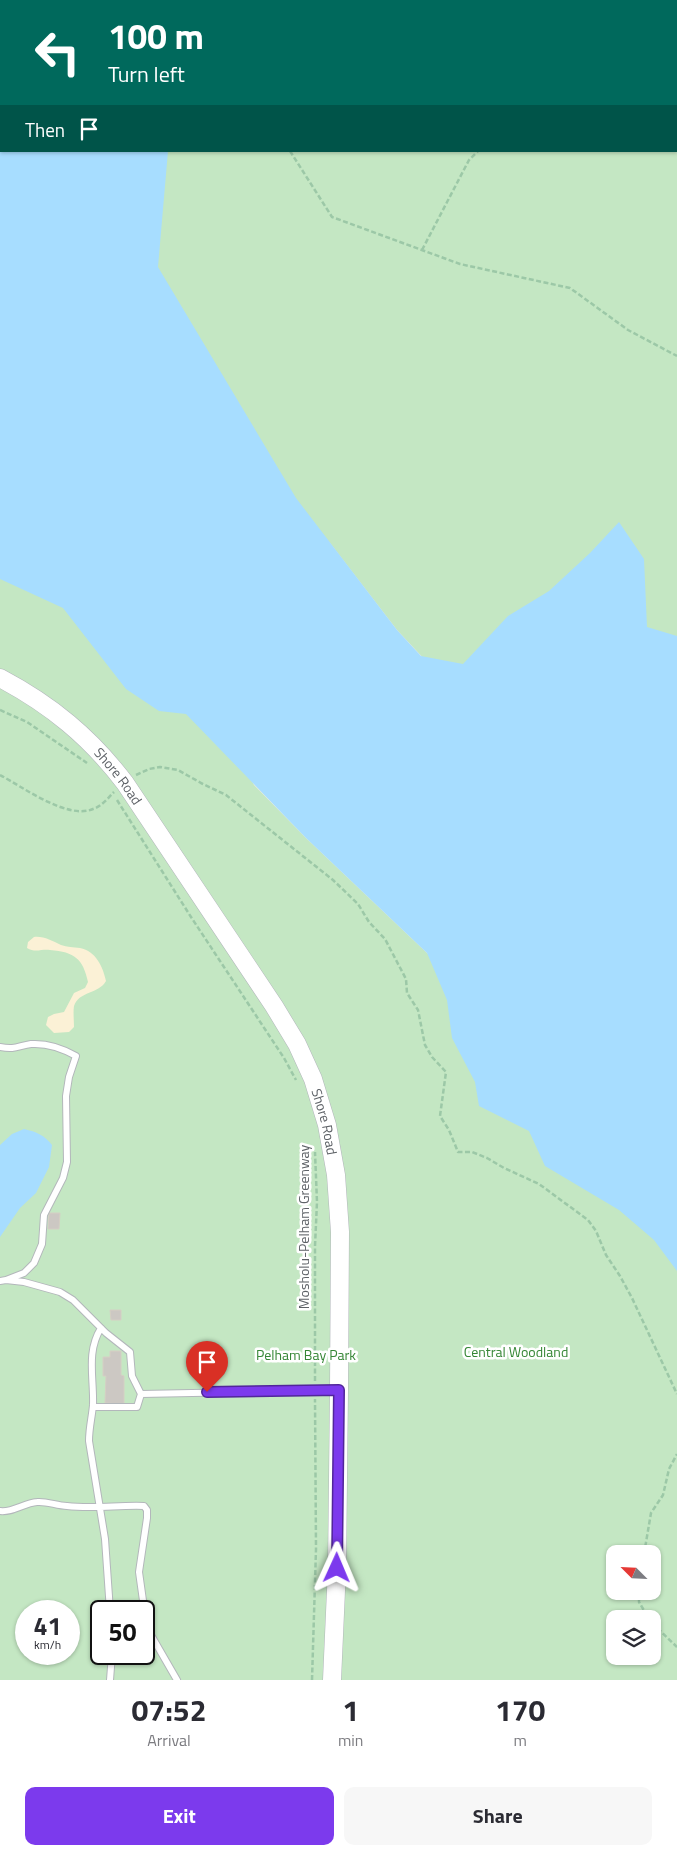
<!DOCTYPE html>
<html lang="en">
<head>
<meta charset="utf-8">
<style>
	:root { --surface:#fff; --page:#f7f7f7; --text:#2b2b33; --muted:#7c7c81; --accent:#7c3aed }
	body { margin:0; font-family:"Titillium Web",sans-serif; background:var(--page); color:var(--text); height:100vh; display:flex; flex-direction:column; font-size:19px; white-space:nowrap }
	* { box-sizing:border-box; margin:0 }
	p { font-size:16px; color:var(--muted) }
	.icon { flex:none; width:28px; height:28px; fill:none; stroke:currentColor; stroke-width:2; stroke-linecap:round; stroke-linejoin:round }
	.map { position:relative; height:1680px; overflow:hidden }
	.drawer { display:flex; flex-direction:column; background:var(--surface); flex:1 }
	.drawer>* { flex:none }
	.hud { position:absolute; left:0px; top:0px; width:678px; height:152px; box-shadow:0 1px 4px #0004; background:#00695c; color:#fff; overflow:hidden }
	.needle { width:32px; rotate:294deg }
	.tools { position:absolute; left:606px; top:1545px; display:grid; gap:10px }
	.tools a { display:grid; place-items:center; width:55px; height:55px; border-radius:10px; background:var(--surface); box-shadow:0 1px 4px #0004; font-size:25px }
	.speed { position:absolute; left:15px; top:1600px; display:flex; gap:10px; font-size:25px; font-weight:700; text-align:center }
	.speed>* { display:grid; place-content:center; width:65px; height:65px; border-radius:50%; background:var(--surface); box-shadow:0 1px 4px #0004; line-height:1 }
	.speed small { font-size:12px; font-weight:400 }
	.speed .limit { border:2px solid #111; border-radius:8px; background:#fff; color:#111 }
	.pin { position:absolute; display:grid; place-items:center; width:42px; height:42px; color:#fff; margin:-51px -21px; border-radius:50% 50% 50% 0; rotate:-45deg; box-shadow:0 0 5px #0007 }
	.pin .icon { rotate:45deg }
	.me { position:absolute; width:55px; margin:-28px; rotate:1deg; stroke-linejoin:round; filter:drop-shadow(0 0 4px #0008) }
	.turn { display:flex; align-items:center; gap:18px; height:105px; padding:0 25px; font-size:22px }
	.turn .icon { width:65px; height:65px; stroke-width:2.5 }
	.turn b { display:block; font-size:35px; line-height:42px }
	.then { display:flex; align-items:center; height:48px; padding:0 25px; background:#0003; gap:10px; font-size:19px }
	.eta { display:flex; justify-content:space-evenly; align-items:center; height:85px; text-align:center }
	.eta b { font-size:30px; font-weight:700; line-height:35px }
	.cta { display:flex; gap:10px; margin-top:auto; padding:10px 25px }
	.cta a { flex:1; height:58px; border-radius:10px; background:var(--accent); color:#fff; font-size:20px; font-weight:700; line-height:58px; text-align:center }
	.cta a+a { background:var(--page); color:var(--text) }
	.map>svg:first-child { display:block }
</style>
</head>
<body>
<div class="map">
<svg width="677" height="1680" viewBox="0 0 677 1680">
	<rect width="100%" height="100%" fill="#f0ede6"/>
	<path fill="#c4e7c3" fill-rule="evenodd" d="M 15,0 L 677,0 L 677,844 L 501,741 L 397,630 L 330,543 L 193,392 L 81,151 L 676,151 L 676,1 Z
		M 0,501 L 206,687 L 254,785 L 306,838 L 427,953 L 677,1173 L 677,1680 L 0,1680 ZM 615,1554 L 652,1554 L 652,1591 L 615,1591 ZM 26,1611 L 69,1611 L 69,1654 L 26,1654 ZM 101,1611 L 144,1611 L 144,1654 L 101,1654 ZM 615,1619 L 652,1619 L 652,1656 L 615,1656 Z"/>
	<path fill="#fbf1d6" d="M 34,937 C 44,936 52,941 61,945 C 67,947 73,947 80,948 C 96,951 103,967 106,981 C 99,994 79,991 74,1006 C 73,1012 74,1021 74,1027 L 69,1032 L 54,1033 L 46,1025 L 48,1017 L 54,1014 L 64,1012 L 74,993 L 85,988 L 88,982 C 83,959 75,952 50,950 C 41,949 35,953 27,948 L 28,942 Z"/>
	<path fill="#a7ddff" d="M 0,0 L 147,0 L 1,1 L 1,151 L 168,151 L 158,267 L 296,498 L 397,630 L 421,656 L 463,664 L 508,616 L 549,591 L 590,553 L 619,522 L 644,559 L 647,627 L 677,636 L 677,1271 L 654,1240 L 619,1210 L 545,1166 L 529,1131 L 479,1106 L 475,1082 L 452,1038 L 447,1000 L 427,953 L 306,838 L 186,714 L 159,711 L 126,689 L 63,608 L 0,579 Z
		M 24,1129 C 37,1132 44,1135 52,1145 L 49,1167 L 36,1193 L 20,1208 L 0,1237 L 0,1145 L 12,1134 Z"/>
	<path fill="#ccc8c3" stroke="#d5cfc4" d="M 49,1213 L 60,1213 L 59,1229 L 48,1229 Z
		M 110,1310 L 121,1310 L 121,1320 L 111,1320 Z
		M 110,1351 L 121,1351 L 121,1375 L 124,1376 L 124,1404 L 105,1403 L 106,1376 L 103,1376 L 103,1357 L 110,1357 Z"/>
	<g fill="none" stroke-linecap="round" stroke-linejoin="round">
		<g stroke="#b3b7bb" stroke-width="8">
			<path id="service" d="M 0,1047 C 15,1050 18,1046 31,1044 C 47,1043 62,1048 76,1056 L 69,1077 L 66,1096 L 67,1162 L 63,1178 L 44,1215 L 42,1244 L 34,1263 L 24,1273 L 6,1280
				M 0,1281 L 6,1280 L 24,1282 L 60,1292 L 73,1300 L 106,1333 L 130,1352 L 132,1376 L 141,1394 L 137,1407 L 93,1407
				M 101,1328 C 86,1352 94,1378 93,1405 C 92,1417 89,1428 89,1441 L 105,1539 L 110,1611
				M 141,1394 L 338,1390
				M 0,1511 C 12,1513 24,1503 37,1502 C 47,1501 57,1506 67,1506 C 93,1509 119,1505 144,1506 L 147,1510 L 147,1518 L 139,1572 L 145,1615 L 151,1635 L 177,1680
				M 110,1680 L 112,1654"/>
		</g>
		<g stroke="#b2b6bb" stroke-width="19">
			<g id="secondary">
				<path id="s1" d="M 0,678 C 51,705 90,737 125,783 L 274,1006 L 297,1044 L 313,1079 L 327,1125 L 336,1175 L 340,1232 L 339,1390 L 337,1568 L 332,1680"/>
			</g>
		</g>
		<path stroke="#9cc8a7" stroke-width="2.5" stroke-dasharray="5 2.5" stroke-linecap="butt" d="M 265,0 L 265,1
			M 280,1 L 281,0
			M 611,1 L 611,0
			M 676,122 L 677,122
			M 290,151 L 332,217 L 460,264 L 570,288 L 628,330 L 677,356
			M 422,250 L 469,160 L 478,151
			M 0,710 L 27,722 L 87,763
			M 0,775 C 23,787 67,820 93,809 C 102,806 108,798 114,792
			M 136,775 L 149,769 L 160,767 L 178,770 L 201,783 L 226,795 L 333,880 L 358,904 L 369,922 L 385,939 L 406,979 L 407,993 L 418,1010 L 425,1045 L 432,1057 L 446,1072 L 440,1116 L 449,1130 L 458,1152 L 472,1152 L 487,1158 L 504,1168 L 539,1184 L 588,1220 L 596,1231 L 606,1255 L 620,1276 L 632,1298 L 677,1394
			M 117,800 L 191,917 L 284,1058 L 296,1080
			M 315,1381 L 315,1246 L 317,1202 L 315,1152
			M 644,1554 L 651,1513 L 663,1495 L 669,1469 L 677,1454
			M 639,1591 L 639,1602 L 649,1619
			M 652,1623 L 677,1647
			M 312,1680 L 316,1549 L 315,1399"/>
		<use href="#service" stroke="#fff" stroke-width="6"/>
		<use href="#secondary" stroke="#fff" stroke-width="18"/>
	</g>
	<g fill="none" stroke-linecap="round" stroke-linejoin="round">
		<g stroke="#51269a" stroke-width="12">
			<path id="route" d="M 207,1392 L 339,1390 L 337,1568"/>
		</g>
		<use href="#route" stroke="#7c3aed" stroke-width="9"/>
	</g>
	<g text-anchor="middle" stroke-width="5" stroke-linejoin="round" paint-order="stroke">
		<g font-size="14" fill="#5e6267" stroke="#fff">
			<text dy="5" stroke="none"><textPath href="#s1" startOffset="155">Shore Road</textPath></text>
			<text dy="5" stroke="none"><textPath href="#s1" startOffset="560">Shore Road</textPath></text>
			<text transform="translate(304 1227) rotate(-90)" y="5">Mosholu-Pelham Greenway</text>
		</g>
		<g font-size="14" fill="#358635" stroke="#fff">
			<text x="516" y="1357">Central Woodland</text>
			<text x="306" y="1360">Pelham Bay Park</text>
		</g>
	</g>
</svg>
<div class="tools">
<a><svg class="needle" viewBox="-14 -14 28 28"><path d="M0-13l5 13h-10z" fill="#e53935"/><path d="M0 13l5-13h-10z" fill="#7c7c81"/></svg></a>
<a><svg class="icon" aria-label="layers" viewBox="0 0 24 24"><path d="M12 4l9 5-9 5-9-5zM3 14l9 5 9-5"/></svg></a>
</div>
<div class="speed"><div>41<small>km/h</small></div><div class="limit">50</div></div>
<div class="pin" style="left:207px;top:1392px;background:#d93025"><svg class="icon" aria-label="arrive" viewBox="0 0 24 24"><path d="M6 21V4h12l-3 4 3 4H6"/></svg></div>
<svg class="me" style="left:337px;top:1568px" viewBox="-20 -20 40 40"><path d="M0-17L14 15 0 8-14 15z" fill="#7c3aed" stroke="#fff" stroke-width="4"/></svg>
<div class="hud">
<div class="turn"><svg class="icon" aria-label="left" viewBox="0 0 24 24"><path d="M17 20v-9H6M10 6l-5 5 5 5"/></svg><div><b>100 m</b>Turn left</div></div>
<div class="then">Then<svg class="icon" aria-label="arrive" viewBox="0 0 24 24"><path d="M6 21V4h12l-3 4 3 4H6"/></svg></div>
</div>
</div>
<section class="drawer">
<div class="eta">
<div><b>07:52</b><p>Arrival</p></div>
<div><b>1</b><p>min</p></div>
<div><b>170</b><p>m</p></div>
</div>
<div class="cta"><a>Exit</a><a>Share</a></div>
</section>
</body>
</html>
